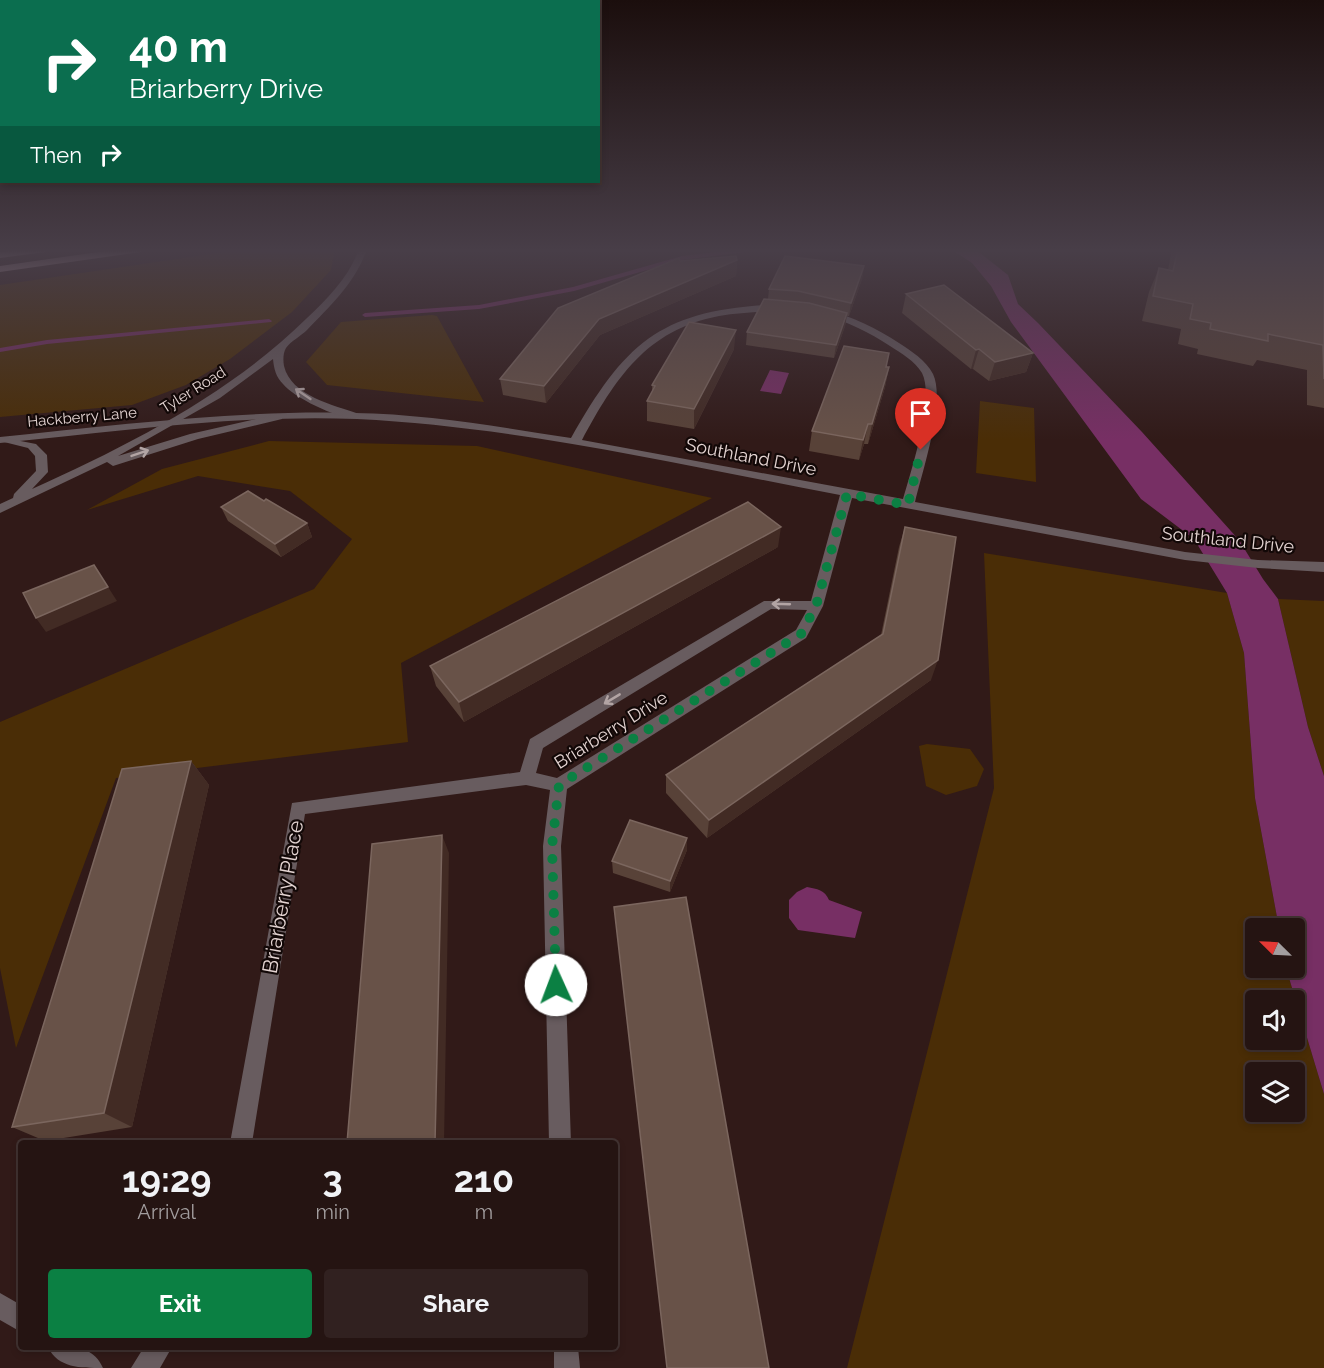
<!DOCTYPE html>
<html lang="en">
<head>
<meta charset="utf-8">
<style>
	:root { --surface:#251412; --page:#312120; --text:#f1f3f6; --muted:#a39e9f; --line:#423332; --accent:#0b8043 }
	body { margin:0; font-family:Raleway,sans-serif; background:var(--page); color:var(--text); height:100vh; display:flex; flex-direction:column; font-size:22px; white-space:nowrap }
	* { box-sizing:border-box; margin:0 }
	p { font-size:20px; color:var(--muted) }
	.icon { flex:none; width:33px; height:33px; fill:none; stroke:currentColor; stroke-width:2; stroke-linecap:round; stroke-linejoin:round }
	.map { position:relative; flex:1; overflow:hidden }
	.panel { position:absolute; left:18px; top:1140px; width:600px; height:210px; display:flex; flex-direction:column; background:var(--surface); border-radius:6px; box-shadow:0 3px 9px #0003,0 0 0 2px var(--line) }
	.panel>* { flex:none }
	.hud { position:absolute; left:0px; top:0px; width:600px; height:183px; box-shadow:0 3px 9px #0003,0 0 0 2px var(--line); background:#0b6e4f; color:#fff; overflow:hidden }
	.needle { width:39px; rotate:294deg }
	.tools { position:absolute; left:1245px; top:918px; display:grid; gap:12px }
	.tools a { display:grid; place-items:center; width:60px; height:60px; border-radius:6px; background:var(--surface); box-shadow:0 3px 9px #0003,0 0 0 2px var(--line); font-size:30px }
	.pin { position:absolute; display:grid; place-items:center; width:51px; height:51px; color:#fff; margin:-62px -26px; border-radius:50% 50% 50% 0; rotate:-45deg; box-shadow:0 0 6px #0007 }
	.pin .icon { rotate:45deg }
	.me { position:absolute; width:66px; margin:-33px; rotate:358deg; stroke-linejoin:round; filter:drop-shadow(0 0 4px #0008) }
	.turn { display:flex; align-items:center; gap:21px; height:126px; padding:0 30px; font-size:27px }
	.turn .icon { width:78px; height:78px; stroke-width:2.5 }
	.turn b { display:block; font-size:42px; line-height:51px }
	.then { display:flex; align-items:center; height:57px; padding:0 30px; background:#0003; gap:12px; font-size:22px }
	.eta { display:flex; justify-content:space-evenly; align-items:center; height:102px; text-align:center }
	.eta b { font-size:36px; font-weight:700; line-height:42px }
	.primary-button { display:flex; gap:12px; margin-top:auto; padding:12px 30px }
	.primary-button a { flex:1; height:69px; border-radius:6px; background:var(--accent); color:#fff; font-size:24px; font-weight:700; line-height:69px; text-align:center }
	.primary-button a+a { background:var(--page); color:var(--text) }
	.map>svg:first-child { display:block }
</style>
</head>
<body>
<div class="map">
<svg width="1324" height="1368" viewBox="0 0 1324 1368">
	<rect width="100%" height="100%" fill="#311a18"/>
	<path fill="#4a2d06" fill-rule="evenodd" d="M 245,249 L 335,249 L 331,270 L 292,312 L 230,359 L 186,385 L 132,405 L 0,417 L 0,285 Z
		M 432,315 L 437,316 L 484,402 L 327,385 L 306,362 L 341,322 Z
		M 980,401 L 1034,408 L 1036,482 L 976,473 Z
		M 269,441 L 477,446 L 712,498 L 401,663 L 408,742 L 116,778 L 16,1048 L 0,968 L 0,722 L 314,589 L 352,539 L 290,491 L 198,476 L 87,510 L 162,469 Z
		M 984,553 L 1227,593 L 1244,653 L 1255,798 L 1279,928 L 1256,928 L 1256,968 L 1286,968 L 1324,1094 L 1324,1368 L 847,1368 L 994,788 ZM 1256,1000 L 1294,1000 L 1294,1040 L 1256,1040 ZM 1256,1072 L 1294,1072 L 1294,1112 L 1256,1112 Z
		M 1278,599 L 1324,601 L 1324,776 L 1308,727 Z
		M 927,744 L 970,749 L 984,769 L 977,786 L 946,795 L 926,786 L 919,746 Z"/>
	<path fill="#772f64" d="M 951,249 L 975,249 L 1008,275 L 1018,304 L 1038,323 L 1142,432 L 1239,540 L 1263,579 L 1278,599 L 1308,727 L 1324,776 L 1324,1094 L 1286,968 L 1294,968 L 1294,928 L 1279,928 L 1255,798 L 1244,653 L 1227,593 L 1194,539 L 1141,499 L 1011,322 L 991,286 L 972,263 Z
		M 770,370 L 789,373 L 781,394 L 760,391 Z
		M 807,887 C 817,889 825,890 829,900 L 862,912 L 855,938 L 798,930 L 789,918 L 789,900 L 797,892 Z"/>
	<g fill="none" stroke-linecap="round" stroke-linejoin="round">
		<path fill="#772f64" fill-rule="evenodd" d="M 741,249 L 756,249 L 753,251 L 682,260 L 574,291 L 479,309 L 365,317 L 362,315 L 365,313 L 479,305 L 573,287 L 682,256 Z
			M 269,319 L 272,321 L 271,322 L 47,344 L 0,352 L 0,348 L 47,340 Z"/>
		<path fill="#685c5f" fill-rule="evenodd" d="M 780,304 L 783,305 L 783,309 C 762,313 740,312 719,316 C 646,330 615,379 582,440 L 903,499 C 911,471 935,398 922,373 C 915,361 901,353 890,346 C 869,332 848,322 824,315 L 824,311 L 827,310 C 853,317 876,328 899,343 C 911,351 926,360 933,374 C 946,401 922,472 915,502 L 1185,552 L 1258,560 L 1324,562 L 1324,572 L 1258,568 L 1185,560 L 852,498 L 823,606 L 806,638 L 567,789 L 561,846 L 571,1143 L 549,1143 L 543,846 L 550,790 L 526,785 L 305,814 L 252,1143 L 230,1143 L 292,803 L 520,772 L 530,739 L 764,601 L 811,601 L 840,495 C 681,465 520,427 357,419 C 238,414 118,432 0,443 L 0,437 C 118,425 236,410 354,413 C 427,414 499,427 571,438 C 627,339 663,309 780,304 ZM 771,609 L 807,610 L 796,630 L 557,778 L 536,773 L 543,748 Z
			M 0,1293 L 21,1305 L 21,1332 L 0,1320 Z
			M 48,1347 C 70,1347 93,1344 103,1368 C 80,1368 58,1368 48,1347 Z
			M 144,1347 L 172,1347 L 160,1368 L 131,1368 Z
			M 554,1347 L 578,1347 L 580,1368 L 554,1368 Z"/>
		<path fill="#685c5f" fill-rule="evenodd" d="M 359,249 L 367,249 C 356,282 330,306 307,330 C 301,336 291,341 286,348 C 283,353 283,360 284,366 C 291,396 334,405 359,414 L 359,418 C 342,421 294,398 283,384 C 276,377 274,369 273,359 L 220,398 L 118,456 L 190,434 L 278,414 L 282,415 L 282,419 L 198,439 L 113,466 L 107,462 L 0,513 L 0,504 L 13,498 L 14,494 L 36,471 L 35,456 L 28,448 L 0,441 L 0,437 L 36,444 L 47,455 L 48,472 L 32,489 C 129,445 230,394 307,318 C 328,298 349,277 359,249 Z"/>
		<path fill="#cdaeb6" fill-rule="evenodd" d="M 22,249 L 51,249 L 46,252 L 0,258 L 0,252 Z
			M 119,249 L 146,249 L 141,252 L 0,272 L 0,266 Z"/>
	</g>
	<path fill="#584238" d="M 1172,249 L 1324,249 L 1324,408 L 1307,405 L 1307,370 L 1257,360 L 1253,366 L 1197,354 L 1198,349 L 1178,344 L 1181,329 L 1142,321 L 1149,292 L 1159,268 L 1168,270 Z
		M 737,260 L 736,276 L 600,335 L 546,403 L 503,395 L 500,379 L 680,261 Z
		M 864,266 L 862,279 L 849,316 L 847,316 L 845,326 L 834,358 L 746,345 L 747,332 L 768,299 L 769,289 Z
		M 906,294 L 1033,353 L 1026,372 L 989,381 L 973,369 L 971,369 L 902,313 Z
		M 734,349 L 694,429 L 647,421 L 647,401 L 652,392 L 652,385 Z
		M 889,353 L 886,367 L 889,367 L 885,387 L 868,444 L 864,444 L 859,460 L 809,451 L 812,431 Z
		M 264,501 L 307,523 L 312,537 L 281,557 L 228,521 L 221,507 Z
		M 905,527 L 931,680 L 707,838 L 666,793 L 666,775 L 881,635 L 899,547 Z
		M 778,547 L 464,722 L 436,686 L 430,666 Z
		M 191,761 L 209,785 L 132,1127 L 45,1141 L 12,1127 Z
		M 687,838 L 687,850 L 670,892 L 613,873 L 612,861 Z"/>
	<path fill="#422b24" d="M 737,260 L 736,276 L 600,335 L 546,403 L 544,386 L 599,319 Z
		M 864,266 L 862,279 L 849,316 L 851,303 Z
		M 847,313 L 845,326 L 834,358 L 836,345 Z
		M 736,330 L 734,349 L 694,429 L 694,409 Z
		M 979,349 L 973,369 L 971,369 L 976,350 Z
		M 1033,353 L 1026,372 L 989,381 L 995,362 Z
		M 889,367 L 885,387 L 868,444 L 872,424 Z
		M 868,424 L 864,444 L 859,460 L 863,440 Z
		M 307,523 L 312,537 L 281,557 L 275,544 Z
		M 781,527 L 778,547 L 464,722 L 459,702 Z
		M 94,565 L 117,601 L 46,632 L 36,618 Z
		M 938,660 L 931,680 L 707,838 L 709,820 Z
		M 191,761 L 209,785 L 132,1127 L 104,1113 Z
		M 442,835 L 449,853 L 444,1143 L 435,1143 Z
		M 687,838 L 687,850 L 670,892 L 670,881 Z"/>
	<path fill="#685248" stroke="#7b665e" stroke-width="1.5" d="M 1178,249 L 1324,249 L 1324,379 L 1323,345 L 1268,334 L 1268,341 L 1210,329 L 1211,323 L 1190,319 L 1193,304 L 1153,296 L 1159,268 L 1173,271 Z
		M 736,256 L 737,260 L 599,319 L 544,386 L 500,379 L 558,308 L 679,258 L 680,261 Z
		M 785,256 L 864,266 L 851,303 L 798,291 L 769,289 Z
		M 944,285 L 1033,353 L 995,362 L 979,349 L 976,350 L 906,294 Z
		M 764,299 L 809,303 L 847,313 L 836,345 L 747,332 Z
		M 689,322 L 736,330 L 694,409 L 647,401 L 655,386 L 652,385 Z
		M 844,346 L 889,353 L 886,367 L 889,367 L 877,407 L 872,424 L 868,424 L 863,440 L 812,431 Z
		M 248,491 L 264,501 L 266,499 L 307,523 L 275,544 L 221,507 Z
		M 748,502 L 781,527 L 459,702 L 430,666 Z
		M 905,527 L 956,537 L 938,660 L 709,820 L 666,775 L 883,634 Z
		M 94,565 L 108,587 L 36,618 L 23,593 Z
		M 191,761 L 104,1113 L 12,1127 L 122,769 Z
		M 630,820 L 687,838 L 670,881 L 612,861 Z
		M 442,835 L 435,1143 L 347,1143 L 372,844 Z
		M 686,897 L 769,1368 L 667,1368 L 614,907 Z"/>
	<defs><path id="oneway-shaft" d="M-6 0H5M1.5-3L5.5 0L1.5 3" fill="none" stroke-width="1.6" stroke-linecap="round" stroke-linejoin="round" transform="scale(1.5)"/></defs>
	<g stroke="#b2a4a4">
		<use href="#oneway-shaft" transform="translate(303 394) rotate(-146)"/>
		<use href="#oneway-shaft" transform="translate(140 453) rotate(-19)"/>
		<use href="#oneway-shaft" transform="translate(781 604) rotate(-178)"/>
		<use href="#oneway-shaft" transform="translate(612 699) rotate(149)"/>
	</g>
	<linearGradient id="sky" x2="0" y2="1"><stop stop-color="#1b0e0d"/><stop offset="0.57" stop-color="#483e48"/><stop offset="1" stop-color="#483e48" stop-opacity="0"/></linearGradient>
	<rect width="1324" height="440" fill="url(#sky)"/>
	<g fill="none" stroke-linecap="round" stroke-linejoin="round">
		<path stroke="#0b8043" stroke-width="10" stroke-dasharray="0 18" d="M 556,985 L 552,846 L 559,785 L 801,634 L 816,606 L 847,494 L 908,505 L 921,450"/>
	</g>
	<g text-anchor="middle" stroke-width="4.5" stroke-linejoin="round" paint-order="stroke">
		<g font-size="15" fill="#e4d4d2" stroke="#120807">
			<text transform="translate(193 390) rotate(-32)" y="5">Tyler Road</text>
			<text transform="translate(82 417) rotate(-5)" y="5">Hackberry Lane</text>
		</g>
		<g font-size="18" fill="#e4d4d2" stroke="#120807">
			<text transform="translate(751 457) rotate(11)" y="6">Southland Drive</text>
			<text transform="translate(1228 540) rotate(6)" y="6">Southland Drive</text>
			<text transform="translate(611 730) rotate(-32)" y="6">Briarberry Drive</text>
		</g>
		<g font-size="21" fill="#e4d4d2" stroke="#120807">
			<text transform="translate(283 897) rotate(-80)" y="7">Briarberry Place</text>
		</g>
	</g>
</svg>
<div class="tools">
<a><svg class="needle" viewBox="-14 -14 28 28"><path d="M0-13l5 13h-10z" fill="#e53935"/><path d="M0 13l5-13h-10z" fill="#a39e9f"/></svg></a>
<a><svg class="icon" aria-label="sound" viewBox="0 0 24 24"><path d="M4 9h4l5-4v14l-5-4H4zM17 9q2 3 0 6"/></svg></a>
<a><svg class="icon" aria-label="layers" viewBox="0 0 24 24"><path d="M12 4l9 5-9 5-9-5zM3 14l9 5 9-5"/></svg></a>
</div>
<div class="pin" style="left:921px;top:450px;background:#d93025"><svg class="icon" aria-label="arrive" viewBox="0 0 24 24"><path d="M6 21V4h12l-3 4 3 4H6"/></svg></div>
<svg class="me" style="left:556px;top:985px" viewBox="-20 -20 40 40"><circle r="19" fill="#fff"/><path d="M0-13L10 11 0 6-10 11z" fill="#0b8043"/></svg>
<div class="hud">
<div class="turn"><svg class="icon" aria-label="right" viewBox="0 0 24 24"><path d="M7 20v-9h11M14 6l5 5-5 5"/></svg><div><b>40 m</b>Briarberry Drive</div></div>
<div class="then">Then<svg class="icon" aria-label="right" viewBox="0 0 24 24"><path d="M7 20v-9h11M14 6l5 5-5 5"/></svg></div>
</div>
<section class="panel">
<div class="eta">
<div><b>19:29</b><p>Arrival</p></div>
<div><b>3</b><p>min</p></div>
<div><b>210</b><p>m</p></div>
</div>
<div class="primary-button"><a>Exit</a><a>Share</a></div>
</section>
</div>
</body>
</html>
